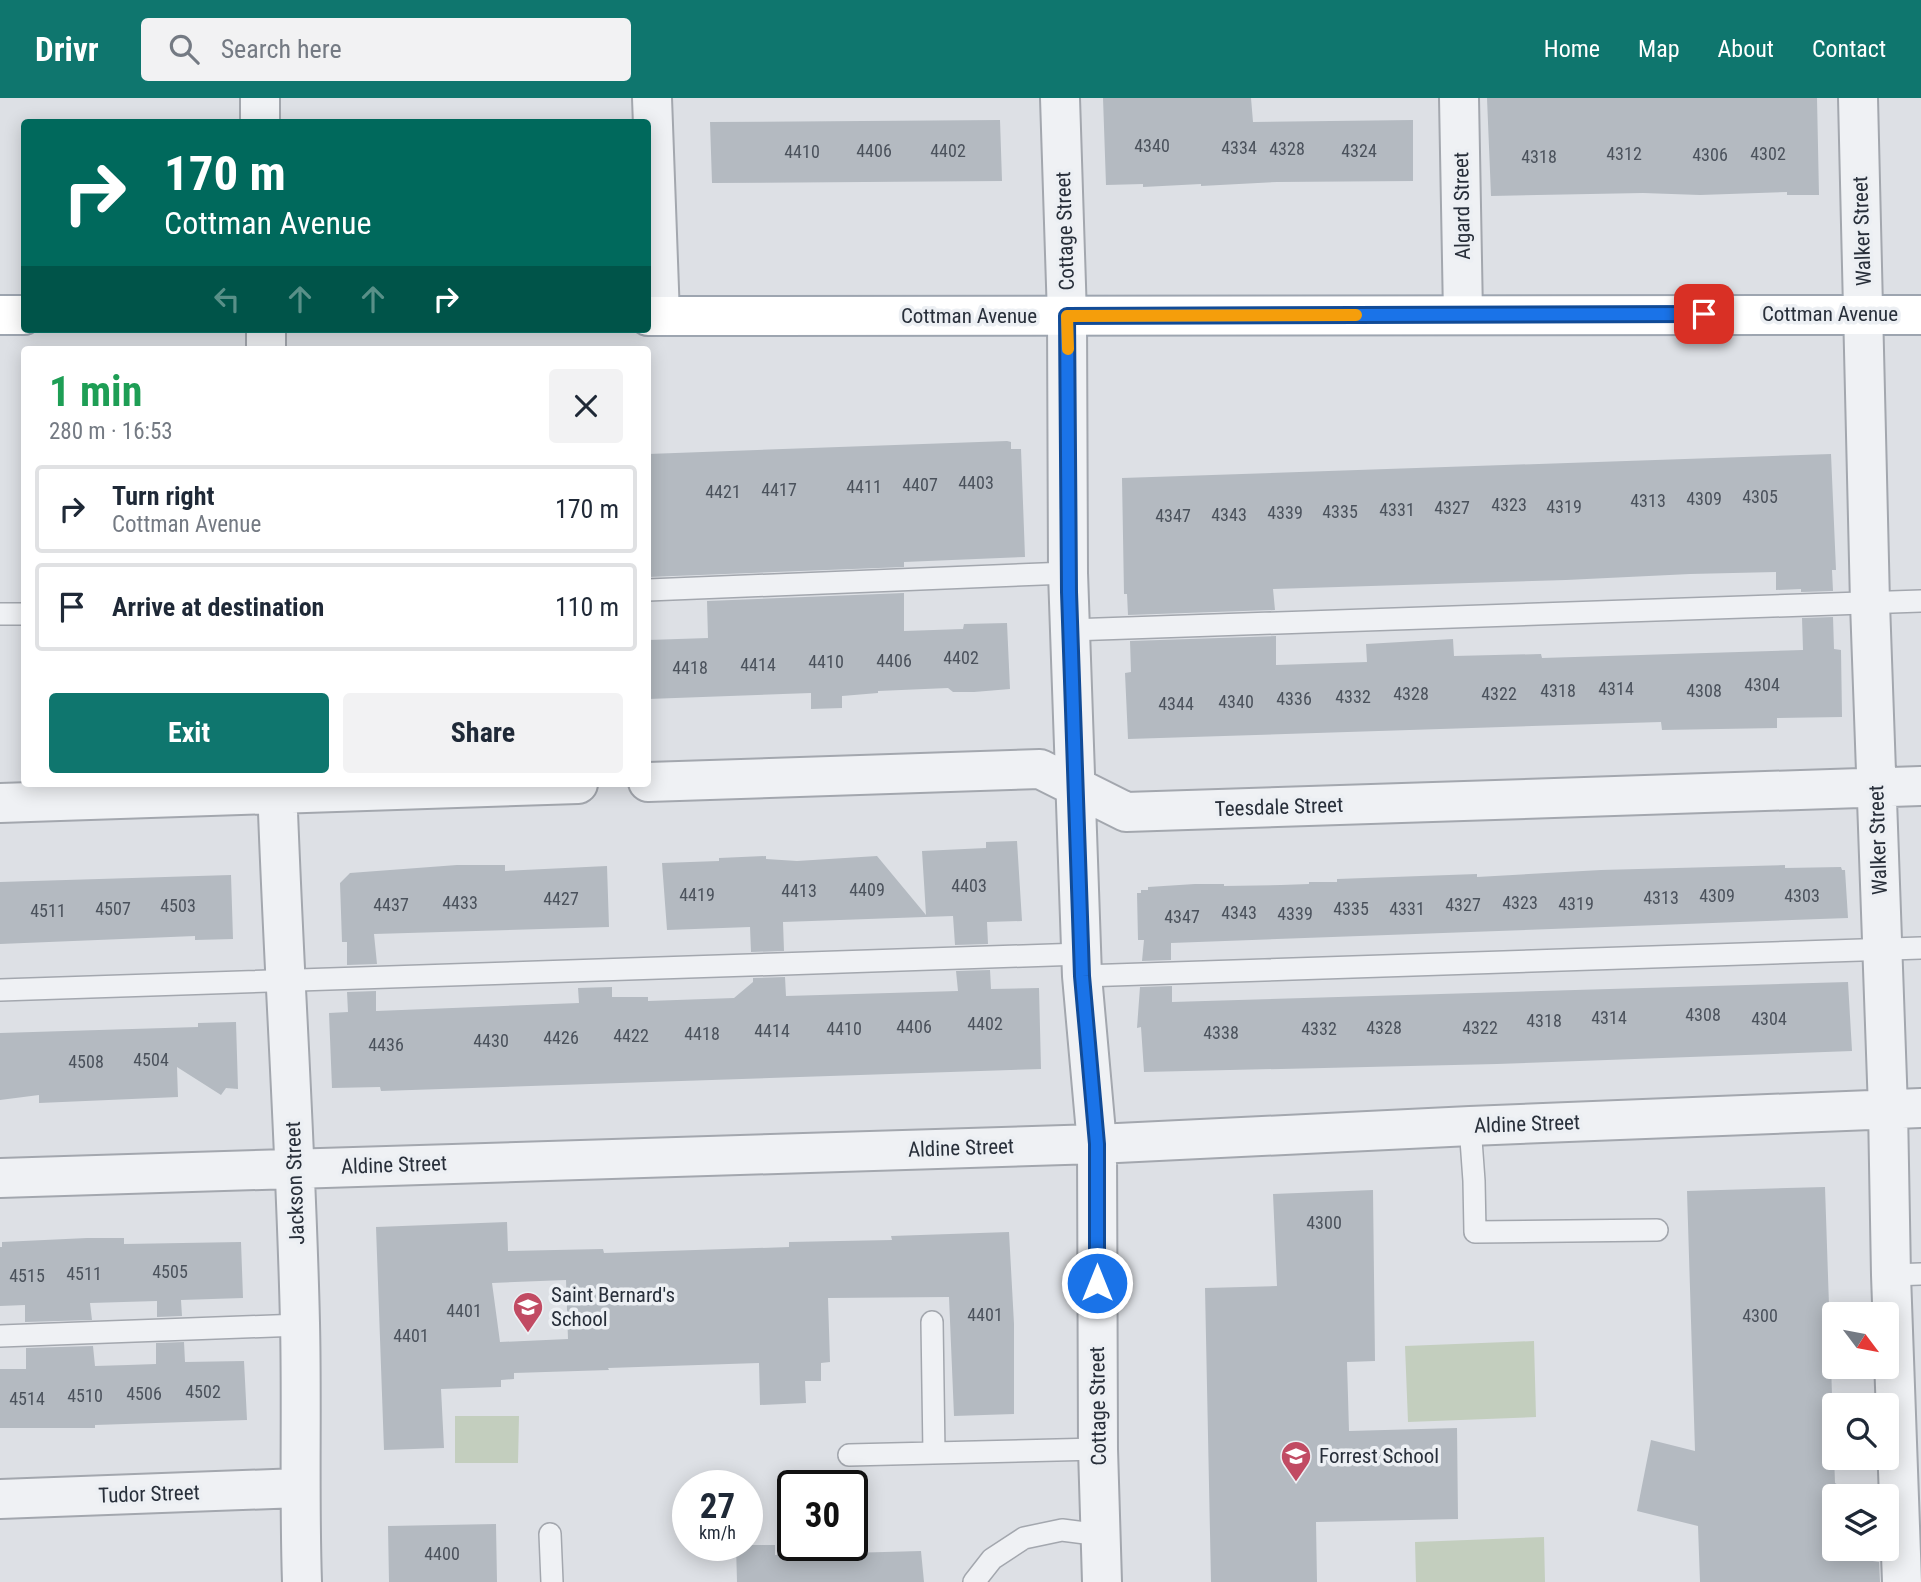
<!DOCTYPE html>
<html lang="en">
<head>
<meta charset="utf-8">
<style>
	:root { --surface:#fff; --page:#f2f2f3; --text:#1f2937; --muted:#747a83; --line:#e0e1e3; --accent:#0f766e }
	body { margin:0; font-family:"Roboto Condensed",sans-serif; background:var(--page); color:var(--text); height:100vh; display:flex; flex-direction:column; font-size:26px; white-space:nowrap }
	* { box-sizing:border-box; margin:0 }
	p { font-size:23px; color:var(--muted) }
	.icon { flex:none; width:38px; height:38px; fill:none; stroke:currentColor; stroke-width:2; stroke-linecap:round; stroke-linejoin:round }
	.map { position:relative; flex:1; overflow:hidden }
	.panel { position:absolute; left:21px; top:248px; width:630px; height:441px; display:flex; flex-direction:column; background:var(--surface); border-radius:7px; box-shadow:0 4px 18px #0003 }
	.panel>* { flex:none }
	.guide { position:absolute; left:21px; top:21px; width:630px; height:214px; border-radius:7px; box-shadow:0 4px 18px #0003; background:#00695c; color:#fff; overflow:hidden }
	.needle { width:46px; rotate:122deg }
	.tools { position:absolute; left:1822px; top:1204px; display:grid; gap:14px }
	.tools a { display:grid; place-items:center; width:77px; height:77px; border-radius:7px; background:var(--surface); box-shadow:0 4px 18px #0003; font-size:35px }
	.speed { position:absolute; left:672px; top:1372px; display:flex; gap:14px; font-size:35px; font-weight:700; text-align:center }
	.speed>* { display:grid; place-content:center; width:91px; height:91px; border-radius:50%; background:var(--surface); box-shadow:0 4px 18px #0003; line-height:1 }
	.speed small { font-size:18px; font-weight:400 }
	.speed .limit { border:4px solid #111; border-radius:10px; background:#fff; color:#111 }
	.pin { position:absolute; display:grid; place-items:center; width:60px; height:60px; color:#fff; margin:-30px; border-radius:14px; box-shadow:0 4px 10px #0006 }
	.me { position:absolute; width:77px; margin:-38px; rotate:0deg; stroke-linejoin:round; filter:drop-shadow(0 0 5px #0008) }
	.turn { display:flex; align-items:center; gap:24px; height:147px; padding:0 28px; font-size:32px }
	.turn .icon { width:91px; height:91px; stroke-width:2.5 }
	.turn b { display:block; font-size:49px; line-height:60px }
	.lanes { display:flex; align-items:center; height:66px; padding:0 28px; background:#0003; justify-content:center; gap:35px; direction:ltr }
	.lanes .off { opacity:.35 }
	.round { display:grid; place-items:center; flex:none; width:74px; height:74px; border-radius:7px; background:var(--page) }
	.head { display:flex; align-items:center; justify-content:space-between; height:119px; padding:0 28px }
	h1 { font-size:42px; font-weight:700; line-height:52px; color:#1e9e55 }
	.action { display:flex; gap:14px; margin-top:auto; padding:14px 28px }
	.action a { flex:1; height:80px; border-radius:7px; background:var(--accent); color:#fff; font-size:28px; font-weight:700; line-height:80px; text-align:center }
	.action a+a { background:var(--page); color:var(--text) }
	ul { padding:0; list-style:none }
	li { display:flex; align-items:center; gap:21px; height:88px; margin:0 14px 10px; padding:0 14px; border:4px solid var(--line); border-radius:7px }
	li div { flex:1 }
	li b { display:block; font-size:26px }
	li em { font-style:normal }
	header { display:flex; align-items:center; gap:42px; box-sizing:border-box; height:98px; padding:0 35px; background:var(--accent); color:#fff }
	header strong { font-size:33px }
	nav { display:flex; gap:38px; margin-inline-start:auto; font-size:24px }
	.search { width:490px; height:63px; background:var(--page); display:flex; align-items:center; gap:18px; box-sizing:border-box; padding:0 24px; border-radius:7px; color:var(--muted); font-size:26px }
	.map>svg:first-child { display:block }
</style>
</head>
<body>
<header>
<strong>Drivr</strong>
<div class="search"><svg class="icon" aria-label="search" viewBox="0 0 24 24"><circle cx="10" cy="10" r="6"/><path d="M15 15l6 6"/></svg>Search here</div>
<nav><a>Home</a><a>Map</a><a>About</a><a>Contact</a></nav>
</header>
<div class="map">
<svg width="1921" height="1484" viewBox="0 0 1921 1484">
	<rect width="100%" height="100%" fill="#dde0e5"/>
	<path fill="#c3cebe" d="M 1534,1243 L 1536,1319 L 1408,1324 L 1405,1248 Z
		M 455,1318 L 519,1318 L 518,1365 L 455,1365 Z
		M 1544,1439 L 1545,1484 L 1416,1484 L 1415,1444 Z"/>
	<path fill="#b4bac1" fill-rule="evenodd" d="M 1103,0 L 1251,0 L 1253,24 L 1413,22 L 1413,83 L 1277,84 L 1201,88 L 1201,86 L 1143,89 L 1143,86 L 1106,87 Z
		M 1487,0 L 1817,0 L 1819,97 L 1787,97 L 1787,94 L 1700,97 L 1643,95 L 1491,98 Z
		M 1000,22 L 1002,83 L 712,85 L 710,24 Z
		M 1007,343 L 1011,344 L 1011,351 L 1021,351 L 1025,459 L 904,464 L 904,469 L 648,479 L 648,356 Z
		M 1831,356 L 1836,472 L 1832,472 L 1833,493 L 1801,494 L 1801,491 L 1776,492 L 1776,474 L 1690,476 L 1566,482 L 1273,491 L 1275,512 L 1128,517 L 1127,496 L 1124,496 L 1122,380 Z
		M 904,495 L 904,533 L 963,531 L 964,526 L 1007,525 L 1010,591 L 974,594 L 953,594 L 948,590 L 878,593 L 878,595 L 842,598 L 842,610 L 811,611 L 811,595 L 648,601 L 648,542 L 708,540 L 707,503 Z
		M 1833,519 L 1834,551 L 1841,552 L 1842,619 L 1777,620 L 1777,630 L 1662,632 L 1661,624 L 1128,641 L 1125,575 L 1131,574 L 1130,543 L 1276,538 L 1276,567 L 1367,564 L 1366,546 L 1453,541 L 1454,558 L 1541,556 L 1542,560 L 1803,552 L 1802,520 Z
		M 1017,743 L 1022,823 L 987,824 L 988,846 L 955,847 L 953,818 L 783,824 L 784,853 L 751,854 L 750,829 L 667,832 L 662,765 L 719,763 L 719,760 L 766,758 L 766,761 L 797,763 L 877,758 L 926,817 L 922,753 L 986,750 L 986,744 Z
		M 457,767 L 505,767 L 505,773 L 607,768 L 609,829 L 374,836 L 377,866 L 347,867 L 347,844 L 342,844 L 340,785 L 350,775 Z
		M 1785,767 L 1785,770 L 1841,769 L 1842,772 L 1845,772 L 1848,820 L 1171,845 L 1171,862 L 1142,863 L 1144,842 L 1138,842 L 1137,795 L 1141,795 L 1141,792 L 1148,792 L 1148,789 L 1195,786 L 1224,786 L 1224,788 L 1281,787 L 1309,786 L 1309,784 L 1337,784 L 1337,781 L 1477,776 L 1477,779 L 1601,772 Z
		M 231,777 L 233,841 L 195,842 L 195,838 L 0,846 L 0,784 Z
		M 990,872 L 991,891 L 1039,890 L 1041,971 L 381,993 L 380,989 L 332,990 L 329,915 L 348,914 L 347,894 L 376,893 L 376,913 L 579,905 L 578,890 L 612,889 L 612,899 L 648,899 L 648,903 L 734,900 L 753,884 L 753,880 L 785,879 L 786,898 L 958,893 L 956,873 Z
		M 1848,884 L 1852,953 L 1497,966 L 1144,974 L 1141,929 L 1137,930 L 1140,889 L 1172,888 L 1172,904 Z
		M 236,924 L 238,991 L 226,990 L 221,997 L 177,969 L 178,999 L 39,1005 L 39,997 L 0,1002 L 0,935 L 198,929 L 198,925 Z
		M 1825,1089 L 1835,1385 L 1840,1388 L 1838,1398 L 1834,1398 L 1834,1411 L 1822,1455 L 1879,1464 L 1880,1484 L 1700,1484 L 1698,1428 L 1637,1413 L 1651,1342 L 1695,1353 L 1687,1093 Z
		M 1373,1092 L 1375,1263 L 1347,1264 L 1349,1333 L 1457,1330 L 1458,1421 L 1316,1424 L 1317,1484 L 1211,1484 L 1205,1190 L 1277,1188 L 1273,1096 Z
		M 507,1124 L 508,1153 L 603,1151 L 604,1155 L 789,1149 L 789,1144 L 892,1142 L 891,1138 L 1009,1134 L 1014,1226 L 1014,1316 L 954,1318 L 949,1199 L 828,1200 L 830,1264 L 821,1265 L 821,1283 L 805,1283 L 806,1305 L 760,1307 L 759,1265 L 608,1270 L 609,1272 L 514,1275 L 514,1281 L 501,1282 L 501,1289 L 441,1291 L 444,1350 L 384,1352 L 376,1129 ZM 566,1182 L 568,1241 L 500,1244 L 492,1185 Z
		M 87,1140 L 124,1140 L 124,1146 L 241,1144 L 243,1200 L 181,1202 L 182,1218 L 157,1219 L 157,1203 L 90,1205 L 92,1222 L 25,1224 L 25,1207 L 0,1208 L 0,1149 L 2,1149 L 2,1144 Z
		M 184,1244 L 185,1264 L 244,1263 L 247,1322 L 95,1327 L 95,1330 L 0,1330 L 0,1271 L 26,1271 L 26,1250 L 93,1248 L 95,1268 L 128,1267 L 156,1266 L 156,1245 Z
		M 496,1426 L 497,1484 L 389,1484 L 388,1428 Z
		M 736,1447 L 775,1447 L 775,1457 L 921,1453 L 924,1484 L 737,1484 Z"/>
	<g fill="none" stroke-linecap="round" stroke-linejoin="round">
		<g stroke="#a3a7ae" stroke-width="24">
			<path id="service" d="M 648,492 L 1068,475
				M 0,516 L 24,516
				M 1070,532 L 1921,503
				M 1082,878 L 1921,850
				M 0,892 L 1081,856
				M 1470,1028 L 1474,1083 L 1475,1134 L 1657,1132
				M 1891,1177 L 1921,1176
				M 932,1224 L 934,1355
				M 0,1238 L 300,1227
				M 849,1357 L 1098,1351
				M 550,1436 L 552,1484
				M 974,1484 L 992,1461 L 1024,1440 L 1062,1432 L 1101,1437"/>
		</g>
		<g stroke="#a3a7ae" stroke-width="42">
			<path id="minor" d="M 260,0 L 260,24
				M 652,0 L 660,218
				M 1060,0 L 1067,218 L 1068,475 L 1082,878 L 1097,1046 L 1098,1351 L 1102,1484
				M 1459,0 L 1463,216
				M 1858,0 L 1870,505 L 1888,1011 L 1891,1177 L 1902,1484
				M 266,231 L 266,252
				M 648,684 L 1040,671 L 1126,714 L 1921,688
				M 277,686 C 283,866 296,1045 300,1225 C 302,1311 299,1398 302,1484
				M 0,705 L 578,686
				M 0,1080 L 1097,1046 L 1470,1028 L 1921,1010
				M 0,1401 L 299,1390"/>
		</g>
		<g stroke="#9da5b0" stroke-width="42">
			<path id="primary" d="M 0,217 L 24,217
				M 648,218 L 1921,217"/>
		</g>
		<use href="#service" stroke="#eff1f4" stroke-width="21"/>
		<use href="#minor" stroke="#eff1f4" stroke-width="38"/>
		<use href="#primary" stroke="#fff" stroke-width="38"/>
	</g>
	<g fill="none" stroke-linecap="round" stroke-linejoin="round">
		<g stroke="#114b97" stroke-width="18">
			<path id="route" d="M 1097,1185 L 1097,1046 L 1082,878 L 1069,494 L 1067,218 L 1704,216"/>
		</g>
		<use href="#route" stroke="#1a73e8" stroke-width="12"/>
		<path stroke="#f59e0b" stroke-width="12" d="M 1068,251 L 1067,218 L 1356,217"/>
	</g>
	<defs>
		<g id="school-pin" transform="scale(1.575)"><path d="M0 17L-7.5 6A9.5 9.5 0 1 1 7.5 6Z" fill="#c14b63" stroke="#eceff3"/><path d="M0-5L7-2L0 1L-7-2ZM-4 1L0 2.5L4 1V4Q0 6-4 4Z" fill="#fff"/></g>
	</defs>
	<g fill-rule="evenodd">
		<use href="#school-pin" x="528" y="1209"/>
		<use href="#school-pin" x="1296" y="1358"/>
	</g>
	<g text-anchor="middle" stroke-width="7" stroke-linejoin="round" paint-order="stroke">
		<g font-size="18" fill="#4b525c">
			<text x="1152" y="54">4340</text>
			<text x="1239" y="56">4334</text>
			<text x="1287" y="57">4328</text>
			<text x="874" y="59">4406</text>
			<text x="948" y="59">4402</text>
			<text x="1359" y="59">4324</text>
			<text x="802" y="60">4410</text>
			<text x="1624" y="62">4312</text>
			<text x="1768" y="62">4302</text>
			<text x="1710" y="63">4306</text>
			<text x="1539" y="65">4318</text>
			<text x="976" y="391">4403</text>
			<text x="920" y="393">4407</text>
			<text x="864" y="395">4411</text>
			<text x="779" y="398">4417</text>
			<text x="723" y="400">4421</text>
			<text x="1760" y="405">4305</text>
			<text x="1704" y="407">4309</text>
			<text x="1648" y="409">4313</text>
			<text x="1509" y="413">4323</text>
			<text x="1564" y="415">4319</text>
			<text x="1452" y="416">4327</text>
			<text x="1397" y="418">4331</text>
			<text x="1340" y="420">4335</text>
			<text x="1285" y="421">4339</text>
			<text x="1229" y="423">4343</text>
			<text x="1173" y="424">4347</text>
			<text x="961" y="566">4402</text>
			<text x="894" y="569">4406</text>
			<text x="826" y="570">4410</text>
			<text x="758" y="573">4414</text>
			<text x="690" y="576">4418</text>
			<text x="1762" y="593">4304</text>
			<text x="1616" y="597">4314</text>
			<text x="1558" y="599">4318</text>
			<text x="1704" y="599">4308</text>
			<text x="1411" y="602">4328</text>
			<text x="1499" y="602">4322</text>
			<text x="1353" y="605">4332</text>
			<text x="1294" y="607">4336</text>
			<text x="1236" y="610">4340</text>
			<text x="1176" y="612">4344</text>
			<text x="969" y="794">4403</text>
			<text x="867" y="798">4409</text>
			<text x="799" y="799">4413</text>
			<text x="697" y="803">4419</text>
			<text x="1717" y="804">4309</text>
			<text x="1802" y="804">4303</text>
			<text x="1661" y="806">4313</text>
			<text x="561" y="807">4427</text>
			<text x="460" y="811">4433</text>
			<text x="1520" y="811">4323</text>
			<text x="1576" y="812">4319</text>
			<text x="391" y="813">4437</text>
			<text x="1463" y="813">4327</text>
			<text x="178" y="814">4503</text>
			<text x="113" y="817">4507</text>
			<text x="1351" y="817">4335</text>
			<text x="1407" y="817">4331</text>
			<text x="48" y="819">4511</text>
			<text x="1239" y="821">4343</text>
			<text x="1295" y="822">4339</text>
			<text x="1182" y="825">4347</text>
			<text x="1703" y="923">4308</text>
			<text x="1609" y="926">4314</text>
			<text x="1769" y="927">4304</text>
			<text x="1544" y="929">4318</text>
			<text x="985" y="932">4402</text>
			<text x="914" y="935">4406</text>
			<text x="1384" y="936">4328</text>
			<text x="1480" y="936">4322</text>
			<text x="844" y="937">4410</text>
			<text x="1319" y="937">4332</text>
			<text x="772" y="939">4414</text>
			<text x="1221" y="941">4338</text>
			<text x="702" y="942">4418</text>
			<text x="631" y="944">4422</text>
			<text x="561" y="946">4426</text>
			<text x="491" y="949">4430</text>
			<text x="386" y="953">4436</text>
			<text x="151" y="968">4504</text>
			<text x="86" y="970">4508</text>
			<text x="1324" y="1131">4300</text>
			<text x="170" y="1180">4505</text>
			<text x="84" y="1182">4511</text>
			<text x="27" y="1184">4515</text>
			<text x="464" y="1219">4401</text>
			<text x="985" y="1223">4401</text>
			<text x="1760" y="1224">4300</text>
			<text x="411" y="1244">4401</text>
			<text x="203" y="1300">4502</text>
			<text x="144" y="1302">4506</text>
			<text x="85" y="1304">4510</text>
			<text x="27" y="1307">4514</text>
			<text x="442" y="1462">4400</text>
		</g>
		<g font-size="21" fill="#282f3a" stroke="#eceff3">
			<text transform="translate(1462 108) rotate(-91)" y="7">Algard Street</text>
			<text transform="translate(1065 133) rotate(-92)" y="7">Cottage Street</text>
			<text transform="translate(1862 133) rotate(-92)" y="7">Walker Street</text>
			<text x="1830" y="223">Cottman Avenue</text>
			<text x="969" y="225">Cottman Avenue</text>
			<text transform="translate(1279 709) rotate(-2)" y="7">Teesdale Street</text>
			<text transform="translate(1878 742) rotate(-92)" y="7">Walker Street</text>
			<text transform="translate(1527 1026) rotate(-2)" y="7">Aldine Street</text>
			<text transform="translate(961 1050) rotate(-2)" y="7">Aldine Street</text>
			<text transform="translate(394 1067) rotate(-2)" y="7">Aldine Street</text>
			<text transform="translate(295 1085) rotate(-92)" y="7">Jackson Street</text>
			<text transform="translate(1098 1308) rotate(-91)" y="7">Cottage Street</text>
			<text transform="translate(149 1396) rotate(-2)" y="7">Tudor Street</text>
		</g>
		<g font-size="21" fill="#282f3a" stroke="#eceff3" text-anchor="start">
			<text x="551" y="1204">Saint Bernard's<tspan x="551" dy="24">School</tspan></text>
			<text x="1319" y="1365">Forrest School</text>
		</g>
	</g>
</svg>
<div class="tools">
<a><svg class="needle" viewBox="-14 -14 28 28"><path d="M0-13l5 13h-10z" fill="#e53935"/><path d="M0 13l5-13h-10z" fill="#747a83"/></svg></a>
<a><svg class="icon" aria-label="search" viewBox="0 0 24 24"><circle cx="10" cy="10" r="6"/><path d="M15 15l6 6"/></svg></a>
<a><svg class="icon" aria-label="layers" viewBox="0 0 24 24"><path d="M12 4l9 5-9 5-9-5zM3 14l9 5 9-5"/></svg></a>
</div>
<div class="speed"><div>27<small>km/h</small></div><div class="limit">30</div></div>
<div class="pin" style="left:1704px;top:216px;background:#d93025"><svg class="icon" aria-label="arrive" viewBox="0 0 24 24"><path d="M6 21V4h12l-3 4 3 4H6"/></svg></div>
<svg class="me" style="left:1097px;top:1185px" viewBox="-20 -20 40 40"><circle r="17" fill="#1a73e8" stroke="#fff" stroke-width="3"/><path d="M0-11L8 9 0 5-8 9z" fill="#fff"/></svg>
<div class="guide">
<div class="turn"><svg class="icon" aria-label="right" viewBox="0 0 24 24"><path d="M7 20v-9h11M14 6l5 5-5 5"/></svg><div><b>170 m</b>Cottman Avenue</div></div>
<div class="lanes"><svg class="icon off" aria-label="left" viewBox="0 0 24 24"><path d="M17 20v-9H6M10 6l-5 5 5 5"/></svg><svg class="icon off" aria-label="ahead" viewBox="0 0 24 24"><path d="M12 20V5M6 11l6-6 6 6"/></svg><svg class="icon off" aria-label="ahead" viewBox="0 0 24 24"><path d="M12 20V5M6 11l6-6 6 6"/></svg><svg class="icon" aria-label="right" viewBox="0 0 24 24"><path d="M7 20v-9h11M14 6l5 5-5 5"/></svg></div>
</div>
<section class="panel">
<div class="head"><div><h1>1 min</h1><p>280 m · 16:53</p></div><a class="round"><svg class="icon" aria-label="close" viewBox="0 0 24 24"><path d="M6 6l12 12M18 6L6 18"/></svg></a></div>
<ul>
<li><svg class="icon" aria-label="right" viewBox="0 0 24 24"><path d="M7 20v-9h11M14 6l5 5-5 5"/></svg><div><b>Turn right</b><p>Cottman Avenue</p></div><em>170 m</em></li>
<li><svg class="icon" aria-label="arrive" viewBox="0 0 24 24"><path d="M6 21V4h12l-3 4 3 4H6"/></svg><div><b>Arrive at destination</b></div><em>110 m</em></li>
</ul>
<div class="action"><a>Exit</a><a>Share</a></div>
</section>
</div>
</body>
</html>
